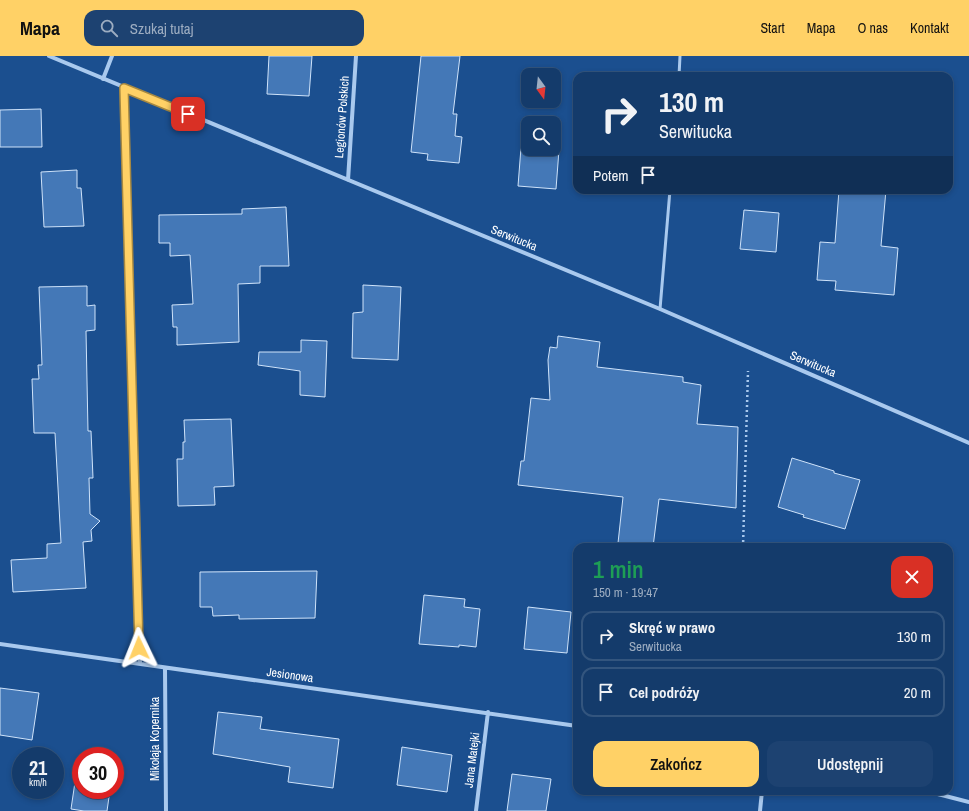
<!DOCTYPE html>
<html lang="pl">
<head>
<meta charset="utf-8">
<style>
	:root { --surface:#143b6b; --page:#1d4271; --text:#f1f3f6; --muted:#9dadc1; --line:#33557e; --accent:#ffd166 }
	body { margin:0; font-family:"Archivo Narrow",sans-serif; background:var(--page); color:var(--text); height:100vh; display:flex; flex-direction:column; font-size:15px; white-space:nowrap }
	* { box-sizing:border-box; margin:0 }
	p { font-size:13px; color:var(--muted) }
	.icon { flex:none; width:22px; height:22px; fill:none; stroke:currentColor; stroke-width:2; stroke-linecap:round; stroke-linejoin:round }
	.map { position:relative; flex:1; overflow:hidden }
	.sheet { position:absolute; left:573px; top:487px; width:380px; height:252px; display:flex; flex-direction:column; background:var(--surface); border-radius:12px; box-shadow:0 2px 6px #0003,0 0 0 1px var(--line) }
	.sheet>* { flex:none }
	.hud { position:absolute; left:573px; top:16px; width:380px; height:122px; border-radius:12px; box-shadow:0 2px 6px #0003,0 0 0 1px var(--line); background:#143b6b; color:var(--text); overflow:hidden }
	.needle { width:26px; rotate:165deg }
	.buttons { position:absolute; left:521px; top:12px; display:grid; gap:8px }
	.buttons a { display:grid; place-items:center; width:40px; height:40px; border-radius:8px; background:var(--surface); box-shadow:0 2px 6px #0003,0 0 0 1px var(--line); font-size:20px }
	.speed { position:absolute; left:12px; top:691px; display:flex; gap:8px; font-size:20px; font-weight:700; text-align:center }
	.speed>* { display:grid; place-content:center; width:52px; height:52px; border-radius:50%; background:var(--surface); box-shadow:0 2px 6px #0003,0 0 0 1px var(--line); line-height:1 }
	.speed small { font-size:10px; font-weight:400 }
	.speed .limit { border:6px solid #d22; background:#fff; color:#111 }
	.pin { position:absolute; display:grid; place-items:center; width:34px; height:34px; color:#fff; margin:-17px; border-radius:8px; box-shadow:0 2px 6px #0006 }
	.me { position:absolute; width:44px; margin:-22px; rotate:358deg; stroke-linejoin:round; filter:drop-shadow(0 0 3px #0008) }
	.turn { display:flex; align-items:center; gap:14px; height:84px; padding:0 20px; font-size:18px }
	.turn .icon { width:52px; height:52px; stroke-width:2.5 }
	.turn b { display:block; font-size:28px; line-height:34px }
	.then { display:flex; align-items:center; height:38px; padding:0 20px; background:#0003; gap:8px; font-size:15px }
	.round { display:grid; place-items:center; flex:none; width:42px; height:42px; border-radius:12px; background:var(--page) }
	.overview { display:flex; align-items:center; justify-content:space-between; height:68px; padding:0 20px }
	h1 { font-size:24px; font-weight:600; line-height:30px; color:#1e9e55 }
	.action { display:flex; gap:8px; margin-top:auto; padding:8px 20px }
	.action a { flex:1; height:46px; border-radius:12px; background:var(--accent); color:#111; font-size:16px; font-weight:600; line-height:46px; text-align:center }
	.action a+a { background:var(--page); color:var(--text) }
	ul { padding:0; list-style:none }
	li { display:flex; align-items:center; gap:12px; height:50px; margin:0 8px 6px; padding:0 12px; border:2px solid var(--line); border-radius:12px }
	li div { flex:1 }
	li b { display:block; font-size:15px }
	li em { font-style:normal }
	header { display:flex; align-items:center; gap:24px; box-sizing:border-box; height:56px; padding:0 20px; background:var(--accent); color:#111 }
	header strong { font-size:19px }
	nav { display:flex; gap:22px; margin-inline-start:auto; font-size:14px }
	.search { width:280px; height:36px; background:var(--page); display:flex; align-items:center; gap:10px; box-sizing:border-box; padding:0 14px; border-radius:12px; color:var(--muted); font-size:15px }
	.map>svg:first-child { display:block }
</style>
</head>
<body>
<header>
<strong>Mapa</strong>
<div class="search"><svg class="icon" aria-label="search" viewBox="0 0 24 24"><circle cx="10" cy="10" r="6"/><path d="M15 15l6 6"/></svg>Szukaj tutaj</div>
<nav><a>Start</a><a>Mapa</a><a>O nas</a><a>Kontakt</a></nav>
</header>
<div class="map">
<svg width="969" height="755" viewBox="0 0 969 755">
	<rect width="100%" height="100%" fill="#1b4f8f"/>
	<path fill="#4478b7" stroke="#cfe3fa" d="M 269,0 L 312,0 L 309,40 L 267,38 Z
		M 421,0 L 460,0 L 453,58 L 457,58 L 455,80 L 462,81 L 459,107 L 427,104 L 428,98 L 411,96 Z
		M 41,53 L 42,91 L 0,91 L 0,54 Z
		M 523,66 L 543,67 L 528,67 L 528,93 L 554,93 L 554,68 L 561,68 L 556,133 L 518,130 Z
		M 77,114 L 77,132 L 81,132 L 84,170 L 44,171 L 41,116 Z
		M 839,134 L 886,134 L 881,190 L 898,192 L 894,239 L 835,234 L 836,225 L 817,224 L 820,186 L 835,187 Z
		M 286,151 L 289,210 L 260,210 L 260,227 L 238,228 L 239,286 L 177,289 L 177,271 L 173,271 L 172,249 L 193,248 L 190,199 L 170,200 L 170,187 L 159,187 L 159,159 L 242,158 L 242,153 Z
		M 744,154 L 779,157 L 776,196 L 740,193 Z
		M 363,229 L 401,231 L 398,304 L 352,302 L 353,257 L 363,256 Z
		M 87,230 L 87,250 L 95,249 L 95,274 L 86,275 L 88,375 L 91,375 L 93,422 L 89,422 L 90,458 L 100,465 L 91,474 L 92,485 L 83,486 L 86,532 L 13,536 L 11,504 L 47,502 L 47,488 L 61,487 L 55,377 L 34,377 L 32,323 L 39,323 L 38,309 L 42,309 L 39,231 Z
		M 558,280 L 600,286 L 597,311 L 683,321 L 683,326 L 701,329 L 697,368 L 738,371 L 736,452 L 659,443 L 653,491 L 618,487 L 623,441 L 518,429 L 521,405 L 524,405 L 531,342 L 550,344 L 548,304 L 550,291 L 557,292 Z
		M 301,284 L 327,285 L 325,341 L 300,339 L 300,315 L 258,309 L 259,296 L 301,296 Z
		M 231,363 L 234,430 L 214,431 L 215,449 L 178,450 L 177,403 L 183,403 L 183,386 L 185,386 L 184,364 Z
		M 792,402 L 834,415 L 834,417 L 860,424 L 845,473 L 803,461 L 804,459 L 778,451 Z
		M 317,515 L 315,562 L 239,563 L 239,559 L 213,560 L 212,551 L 200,551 L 200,516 Z
		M 424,539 L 465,543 L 464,551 L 480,553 L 476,591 L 459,589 L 459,591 L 419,588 Z
		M 528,551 L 571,556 L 567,597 L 524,593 Z
		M 0,632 L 39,637 L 32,684 L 0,679 Z
		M 218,656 L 262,661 L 260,673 L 339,683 L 333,732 L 288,726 L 290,711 L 213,698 Z
		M 402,691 L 452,699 L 447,736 L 397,729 Z
		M 79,699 L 87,700 L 81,700 L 81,734 L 110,734 L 107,755 L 84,755 L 71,753 Z
		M 512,718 L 551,723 L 546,755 L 507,755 Z"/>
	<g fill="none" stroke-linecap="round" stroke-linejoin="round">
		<path stroke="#a9c9ee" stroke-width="2.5" stroke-dasharray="2 3" stroke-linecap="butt" d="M 743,491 L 748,315"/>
		<path stroke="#a9c9ee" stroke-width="3" d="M 679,20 L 680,0
			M 660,253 L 670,134"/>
		<path stroke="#a9c9ee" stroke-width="4" d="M 49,0 L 660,253 L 969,387
			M 103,23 L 112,0
			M 124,32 L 140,607
			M 348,124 L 356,0
			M 0,588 L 577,670
			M 165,612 L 166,755
			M 926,735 L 969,746
			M 476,755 L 488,656
			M 760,755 L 762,735"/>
	</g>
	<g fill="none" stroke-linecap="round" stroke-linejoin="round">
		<g stroke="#a68842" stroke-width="10">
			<path id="route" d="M 139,592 L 124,32 L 188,58"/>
		</g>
		<use href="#route" stroke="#ffd166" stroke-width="7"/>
	</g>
	<g text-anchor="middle" stroke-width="4" stroke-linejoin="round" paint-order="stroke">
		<g font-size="12" fill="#fff" stroke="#1b4f8f">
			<text transform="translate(342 61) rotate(-86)" y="4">Legionów Polskich</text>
			<text transform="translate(514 182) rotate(22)" y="4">Serwitucka</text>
			<text transform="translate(813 308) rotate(23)" y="4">Serwitucka</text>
			<text transform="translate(290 619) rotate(8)" y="4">Jesionowa</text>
			<text transform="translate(155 683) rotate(-90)" y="4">Mikołaja Kopernika</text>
			<text transform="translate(472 704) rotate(-83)" y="4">Jana Matejki</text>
		</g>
	</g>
</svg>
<div class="buttons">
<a><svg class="needle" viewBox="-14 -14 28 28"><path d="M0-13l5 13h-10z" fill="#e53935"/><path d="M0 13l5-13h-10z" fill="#9dadc1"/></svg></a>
<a><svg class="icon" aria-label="search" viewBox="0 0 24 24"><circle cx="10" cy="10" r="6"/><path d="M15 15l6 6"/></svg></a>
</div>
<div class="speed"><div>21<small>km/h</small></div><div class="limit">30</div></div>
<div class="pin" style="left:188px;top:58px;background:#d93025"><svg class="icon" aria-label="arrive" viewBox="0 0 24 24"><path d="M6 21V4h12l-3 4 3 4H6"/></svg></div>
<svg class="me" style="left:139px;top:592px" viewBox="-20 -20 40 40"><path d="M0-17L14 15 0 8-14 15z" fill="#ffd166" stroke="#fff" stroke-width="4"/></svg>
<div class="hud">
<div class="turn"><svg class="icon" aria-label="right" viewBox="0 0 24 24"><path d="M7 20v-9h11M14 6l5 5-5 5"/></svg><div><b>130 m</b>Serwitucka</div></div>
<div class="then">Potem<svg class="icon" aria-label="arrive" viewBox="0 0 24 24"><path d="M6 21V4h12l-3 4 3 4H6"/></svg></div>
</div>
<section class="sheet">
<div class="overview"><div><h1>1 min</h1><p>150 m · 19:47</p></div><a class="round" style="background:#d93025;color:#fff"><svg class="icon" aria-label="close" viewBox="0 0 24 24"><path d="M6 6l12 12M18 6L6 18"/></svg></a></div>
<ul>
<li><svg class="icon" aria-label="right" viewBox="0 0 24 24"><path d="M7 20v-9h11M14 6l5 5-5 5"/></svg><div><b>Skręć w prawo</b><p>Serwitucka</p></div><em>130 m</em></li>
<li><svg class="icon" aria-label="arrive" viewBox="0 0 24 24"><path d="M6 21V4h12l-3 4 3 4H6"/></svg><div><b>Cel podróży</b></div><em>20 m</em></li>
</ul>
<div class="action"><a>Zakończ</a><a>Udostępnij</a></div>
</section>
</div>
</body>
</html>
